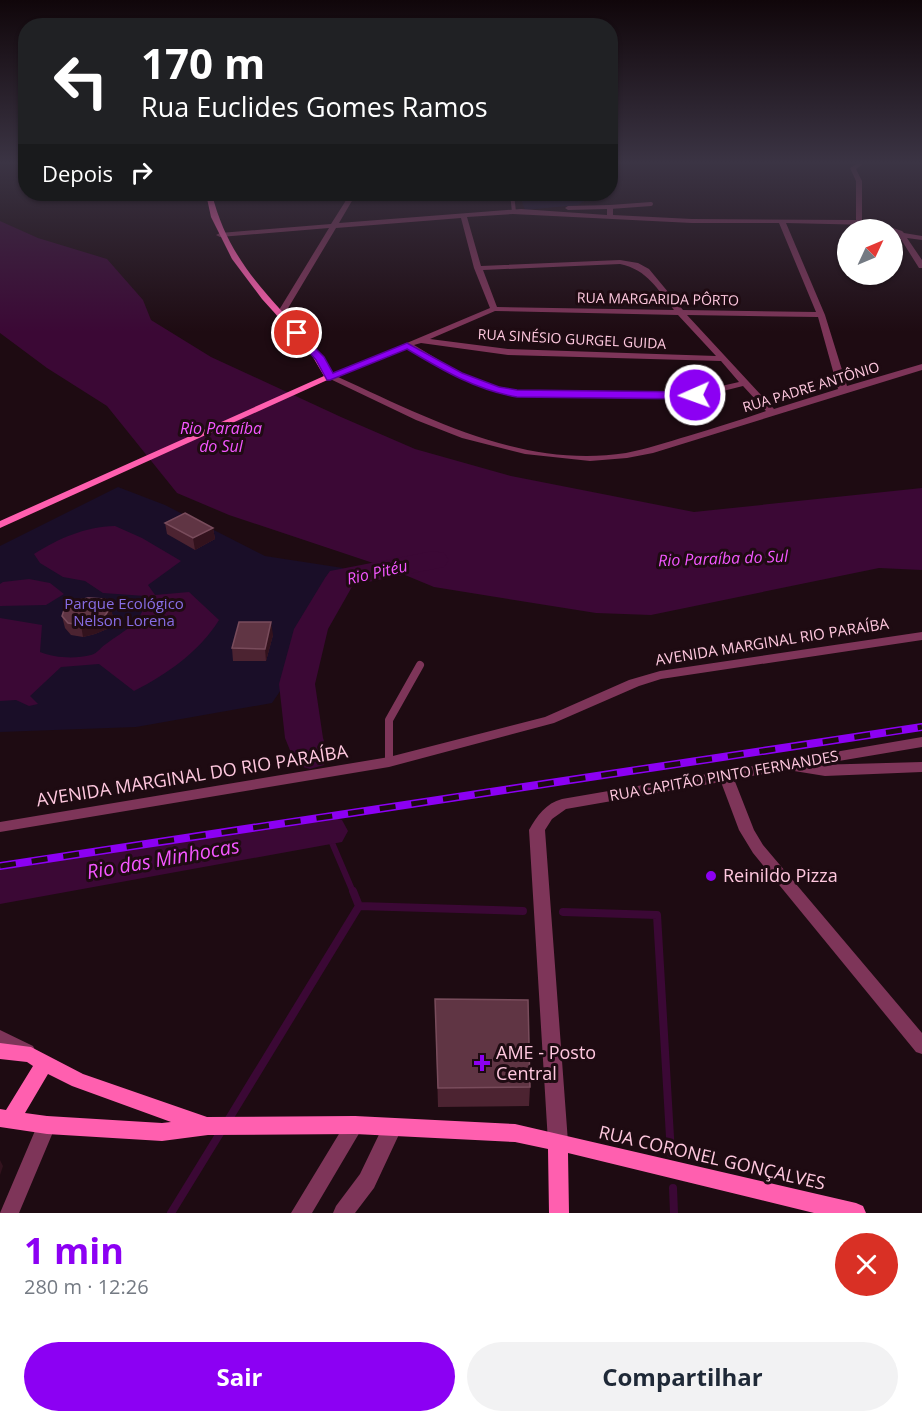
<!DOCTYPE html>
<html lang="pt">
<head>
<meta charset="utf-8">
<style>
	:root { --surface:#fff; --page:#f2f2f3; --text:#1f2937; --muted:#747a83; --accent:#8c00f3 }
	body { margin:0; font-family:"Open Sans",sans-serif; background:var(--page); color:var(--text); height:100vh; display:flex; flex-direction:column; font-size:22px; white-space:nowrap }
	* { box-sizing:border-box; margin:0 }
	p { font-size:20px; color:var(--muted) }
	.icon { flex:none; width:33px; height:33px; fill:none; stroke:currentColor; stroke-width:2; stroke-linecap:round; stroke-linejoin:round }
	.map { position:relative; height:1213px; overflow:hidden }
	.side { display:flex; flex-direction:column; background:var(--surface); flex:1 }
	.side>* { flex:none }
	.top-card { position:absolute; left:18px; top:18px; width:600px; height:183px; border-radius:24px; box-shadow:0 2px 4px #0004; background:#202124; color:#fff; overflow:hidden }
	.needle { width:39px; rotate:46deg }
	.controls { position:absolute; left:837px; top:219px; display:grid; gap:12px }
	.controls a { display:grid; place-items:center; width:66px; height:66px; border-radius:50%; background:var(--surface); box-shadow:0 2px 4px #0004; font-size:30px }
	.pin { position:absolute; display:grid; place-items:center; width:51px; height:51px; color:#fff; margin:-26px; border:3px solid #fff; border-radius:50%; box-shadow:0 2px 6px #0007 }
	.me { position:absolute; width:66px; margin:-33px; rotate:268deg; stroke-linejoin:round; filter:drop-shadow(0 0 4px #0008) }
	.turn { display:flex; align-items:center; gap:21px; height:126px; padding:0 24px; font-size:27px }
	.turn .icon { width:78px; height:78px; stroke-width:2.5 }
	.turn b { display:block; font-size:42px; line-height:51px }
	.then { display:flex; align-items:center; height:57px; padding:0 24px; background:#0003; gap:12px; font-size:22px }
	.round { display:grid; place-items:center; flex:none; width:63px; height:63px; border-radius:32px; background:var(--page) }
	.overview { display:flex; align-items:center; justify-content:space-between; height:102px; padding:0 24px }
	h1 { font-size:36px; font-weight:700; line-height:45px; color:var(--accent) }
	.primary-button { display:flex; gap:12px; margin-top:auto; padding:12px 24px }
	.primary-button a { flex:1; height:69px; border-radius:36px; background:var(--accent); color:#fff; font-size:24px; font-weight:700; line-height:69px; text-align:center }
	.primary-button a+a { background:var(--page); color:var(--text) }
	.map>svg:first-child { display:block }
</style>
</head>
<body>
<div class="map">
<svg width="922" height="1213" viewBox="0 0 922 1213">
	<rect width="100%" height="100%" fill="#1e0b12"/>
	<path fill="#1a0e28" d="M 519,194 L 595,194 L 578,205 L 525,210 Z
		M 118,487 L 165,505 L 265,556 L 343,568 L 323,608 L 315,640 L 272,703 L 136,727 L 0,732 L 0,546 Z"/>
	<path fill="#3b0835" d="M 0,221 L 38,238 L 107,259 L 143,300 L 151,320 L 211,357 L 341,417 L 415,449 L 511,476 L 694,512 L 922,488 L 922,570 L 879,568 L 651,615 L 596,613 L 434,587 L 388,568 L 229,515 L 177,493 L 107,406 L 47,368 L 0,333 Z
		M 115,526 L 142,538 L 181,561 L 148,585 L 155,595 L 189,592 L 219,620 C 199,652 167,674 134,691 L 99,664 L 61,667 L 30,696 L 38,704 L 29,706 L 16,700 L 0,701 L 0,618 L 42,625 L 40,652 C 54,658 76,659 91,655 C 97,654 101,647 106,644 C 124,630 145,623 145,596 L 103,593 L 85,581 L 63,577 L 40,563 L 34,554 C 60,538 84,527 115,526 Z
		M 29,579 L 50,583 L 64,594 L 46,605 L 0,606 L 0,584 L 3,582 Z"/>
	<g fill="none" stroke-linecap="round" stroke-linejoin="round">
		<path stroke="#3b0835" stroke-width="6" d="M 327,831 L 353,892"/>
		<path stroke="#3b0835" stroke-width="8" d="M 359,906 L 523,911
			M 563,912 L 657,915 L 671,1154
			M 227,1122 L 359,906 L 353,891
			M 673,1188 L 674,1213
			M 171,1213 L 222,1130"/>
		<path fill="#3b0835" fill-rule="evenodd" d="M 433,551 L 444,553 L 449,560 L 444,567 L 353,585 L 328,629 L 315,684 L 323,738 L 329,756 L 324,765 L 310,769 L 296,765 L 285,738 L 279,684 L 294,629 L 325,578 L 330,571 Z
			M 327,816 L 342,820 L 348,831 L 342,842 L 0,904 L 0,870 Z"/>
		<path stroke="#7e3559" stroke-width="4" d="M 512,194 L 514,212
			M 610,207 L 651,204"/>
		<path stroke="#7e3559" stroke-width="8" d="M 389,762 L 389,720 L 420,665"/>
		<path fill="#7e3559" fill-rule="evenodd" d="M 610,163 L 614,163 L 613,191 L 610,193 Z
			M 858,163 L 864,163 L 856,169 L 862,181 L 862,220 L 875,222 L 902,231 L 904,233 L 922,236 L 922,240 L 907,238 L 922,260 L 922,268 L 919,268 L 897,233 L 892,232 L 892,230 L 872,225 L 786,223 L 825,315 L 847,386 L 922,364 L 922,370 L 653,453 L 627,458 L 590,461 L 525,454 L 462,438 L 416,420 L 326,377 L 490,308 L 474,268 L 461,218 L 336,228 L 284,315 L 280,317 L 276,315 L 329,228 L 220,237 L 216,235 L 220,233 L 331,224 L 350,194 L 356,194 L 339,223 L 521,209 L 607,215 L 607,209 L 568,210 L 565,208 L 568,206 L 610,205 L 613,207 L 613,215 L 692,219 L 856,220 L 856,181 L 850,168 ZM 513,214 L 692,223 L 779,223 L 816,312 L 683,310 L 649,269 L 638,263 L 620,260 L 481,266 L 467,217 ZM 620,264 C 648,270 657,289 674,310 L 497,307 L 483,270 ZM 495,311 L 678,315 L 716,356 L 508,349 L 430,339 ZM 687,315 L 818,317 L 838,389 L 774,409 ZM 421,343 L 508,355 L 721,361 L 739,382 L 695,392 L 674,393 L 517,390 C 478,385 447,365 414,345 ZM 407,348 C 442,369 476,389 517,396 L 674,399 L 695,398 L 743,386 L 766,411 C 740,420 714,428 688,436 C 667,442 647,449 626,453 C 523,469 428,418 338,377 Z
			M 922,632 L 922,640 L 661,679 L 639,686 L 554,723 L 389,767 L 0,832 L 0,822 L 389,757 L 545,717 L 629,680 L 660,671 Z
			M 922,737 L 922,747 L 815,765 L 922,762 L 922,772 L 825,776 L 788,770 L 734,779 L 754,830 L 763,845 L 922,1033 L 922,1054 L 916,1052 L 753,853 L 739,830 L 721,782 L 566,809 L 552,819 L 545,830 L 568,1142 L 565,1148 L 558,1151 L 551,1148 L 548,1142 L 529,830 C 537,816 546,803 562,799 Z
			M 0,1030 L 33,1046 L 36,1052 L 33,1058 L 27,1060 L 0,1047 Z
			M 47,1116 L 54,1119 L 56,1125 L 19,1213 L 0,1213 L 40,1119 Z
			M 355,1116 L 362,1119 L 364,1125 L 312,1213 L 291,1213 L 348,1119 Z
			M 392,1119 L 399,1122 L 402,1128 L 374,1188 L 355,1213 L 333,1213 L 336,1206 L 360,1174 L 385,1122 Z"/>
		<path fill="#ff5faf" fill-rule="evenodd" d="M 206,194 L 212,194 C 229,262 269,296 314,346 C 322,355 327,367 334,377 L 0,528 L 0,521 L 324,376 L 310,352 L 262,299 L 232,259 L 211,217 Z
			M 0,1043 L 31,1047 L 83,1074 L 207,1117 L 355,1116 L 515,1124 L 856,1203 L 863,1206 L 866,1213 L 814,1213 L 568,1153 L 569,1213 L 549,1213 L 548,1149 L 515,1142 L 355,1134 L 208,1135 L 162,1141 L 47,1134 L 0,1127 L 0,1109 L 6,1110 L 33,1066 L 27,1062 L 0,1059 ZM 48,1074 L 72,1086 L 171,1122 L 162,1123 L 47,1116 L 25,1113 Z"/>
		<g stroke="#8c00f3" stroke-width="8">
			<path id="rail" d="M 0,866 L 922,727"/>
		</g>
		<use href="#rail" stroke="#1e0b12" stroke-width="5" stroke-dasharray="16" stroke-linecap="butt"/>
	</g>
	<path fill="#4c2331" d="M 165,523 L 213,528 L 215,539 L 195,550 L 167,534 Z
		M 111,607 L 113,619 L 107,629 L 95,634 L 83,637 L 71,635 L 65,628 L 62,616 Z
		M 273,635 L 266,661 L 233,661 L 232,648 Z
		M 435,999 L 530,1087 L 529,1106 L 438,1107 Z"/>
	<path fill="#32121d" d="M 213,528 L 215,539 L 195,550 L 193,538 Z
		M 111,607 L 113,619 L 107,629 L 95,634 L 83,637 L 81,625 Z
		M 271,622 L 273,635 L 266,661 L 265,649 Z
		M 0,1160 L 3,1166 L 0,1175 Z"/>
	<path fill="#603544" stroke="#794c5c" stroke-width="1.5" d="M 185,513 L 213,528 L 193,538 L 165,523 Z
		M 88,598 L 105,599 L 111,607 L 104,617 L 92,622 L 81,625 L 68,623 L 62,616 L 65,607 L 75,601 Z
		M 239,622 L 271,622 L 265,649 L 232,648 Z
		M 435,999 L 528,1000 L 530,1087 L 438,1088 Z"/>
	<linearGradient id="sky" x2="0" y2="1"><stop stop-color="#10060a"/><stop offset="0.49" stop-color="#3b3444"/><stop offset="1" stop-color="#3b3444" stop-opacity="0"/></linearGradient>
	<rect width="922" height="332" fill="url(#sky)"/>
	<path fill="#8c00f3" stroke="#5b009e" stroke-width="1.5" d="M 297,330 L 324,357 L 333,373 L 407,343 L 462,373 L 499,387 L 517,390 L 695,392 L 700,395 L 695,399 L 517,397 C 476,390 442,370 407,349 L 330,380 L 327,380 L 316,360 L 292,333 Z"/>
	<g fill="#8c00f3" stroke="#1e0b12" stroke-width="2">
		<circle cx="711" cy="876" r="6"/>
		<path d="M479 1054h6v6h6v6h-6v6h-6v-6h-6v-6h6z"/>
	</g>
	<g text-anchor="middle" stroke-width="6" stroke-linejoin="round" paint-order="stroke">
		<g font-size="14" fill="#ffc8df" stroke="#1e0b12">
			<text transform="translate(658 299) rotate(1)" y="5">RUA MARGARIDA PÔRTO</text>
			<text transform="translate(572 339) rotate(3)" y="5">RUA SINÉSIO GURGEL GUIDA</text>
			<text transform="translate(811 387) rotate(-17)" y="5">RUA PADRE ANTÔNIO</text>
		</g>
		<g font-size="15" fill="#886de5" stroke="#1e0b12">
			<text x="124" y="609">Parque Ecológico<tspan x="124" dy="17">Nelson Lorena</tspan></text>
		</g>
		<g font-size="15" fill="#ffc8df" stroke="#1e0b12">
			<text transform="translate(772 642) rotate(-9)" y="5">AVENIDA MARGINAL RIO PARAÍBA</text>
			<text transform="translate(724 776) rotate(-10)" y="5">RUA CAPITÃO PINTO FERNANDES</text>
		</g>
		<g font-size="16" font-style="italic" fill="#f456ff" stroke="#1e0b12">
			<text x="221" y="434">Rio Paraíba<tspan x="221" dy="18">do Sul</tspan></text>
			<text transform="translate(723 558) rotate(-2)" y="6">Rio Paraíba do Sul</text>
			<text transform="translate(377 572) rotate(-13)" y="6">Rio Pitéu</text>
		</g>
		<g font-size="18" fill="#ffc8df" stroke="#1e0b12">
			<text transform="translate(192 776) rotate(-9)" y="6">AVENIDA MARGINAL DO RIO PARAÍBA</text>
			<text transform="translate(712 1158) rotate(13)" y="6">RUA CORONEL GONÇALVES</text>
		</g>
		<g font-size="18" fill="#ffc8df" stroke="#1e0b12" text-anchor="start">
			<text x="723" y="882">Reinildo Pizza</text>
			<text x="496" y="1059">AME - Posto<tspan x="496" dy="21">Central</tspan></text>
		</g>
		<g font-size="20" font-style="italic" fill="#f456ff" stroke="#1e0b12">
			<text transform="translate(163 859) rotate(-10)" y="7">Rio das Minhocas</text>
		</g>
	</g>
</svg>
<div class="controls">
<a><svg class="needle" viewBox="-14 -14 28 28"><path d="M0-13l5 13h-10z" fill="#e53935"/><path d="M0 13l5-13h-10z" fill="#747a83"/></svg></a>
</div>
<div class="pin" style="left:297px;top:333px;background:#d93025"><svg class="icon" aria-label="arrive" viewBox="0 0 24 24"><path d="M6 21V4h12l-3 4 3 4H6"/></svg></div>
<svg class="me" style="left:695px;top:395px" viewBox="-20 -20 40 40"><circle r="17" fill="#8c00f3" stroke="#fff" stroke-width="3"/><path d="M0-11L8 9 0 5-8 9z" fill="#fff"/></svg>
<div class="top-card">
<div class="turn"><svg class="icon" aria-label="left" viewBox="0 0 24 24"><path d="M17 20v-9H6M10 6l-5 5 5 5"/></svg><div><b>170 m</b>Rua Euclides Gomes Ramos</div></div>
<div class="then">Depois<svg class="icon" aria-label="right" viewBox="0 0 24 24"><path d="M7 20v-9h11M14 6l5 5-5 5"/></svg></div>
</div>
</div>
<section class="side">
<div class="overview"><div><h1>1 min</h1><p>280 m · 12:26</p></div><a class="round" style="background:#d93025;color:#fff"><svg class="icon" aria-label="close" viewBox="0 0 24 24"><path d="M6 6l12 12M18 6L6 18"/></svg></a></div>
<div class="primary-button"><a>Sair</a><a>Compartilhar</a></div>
</section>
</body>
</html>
